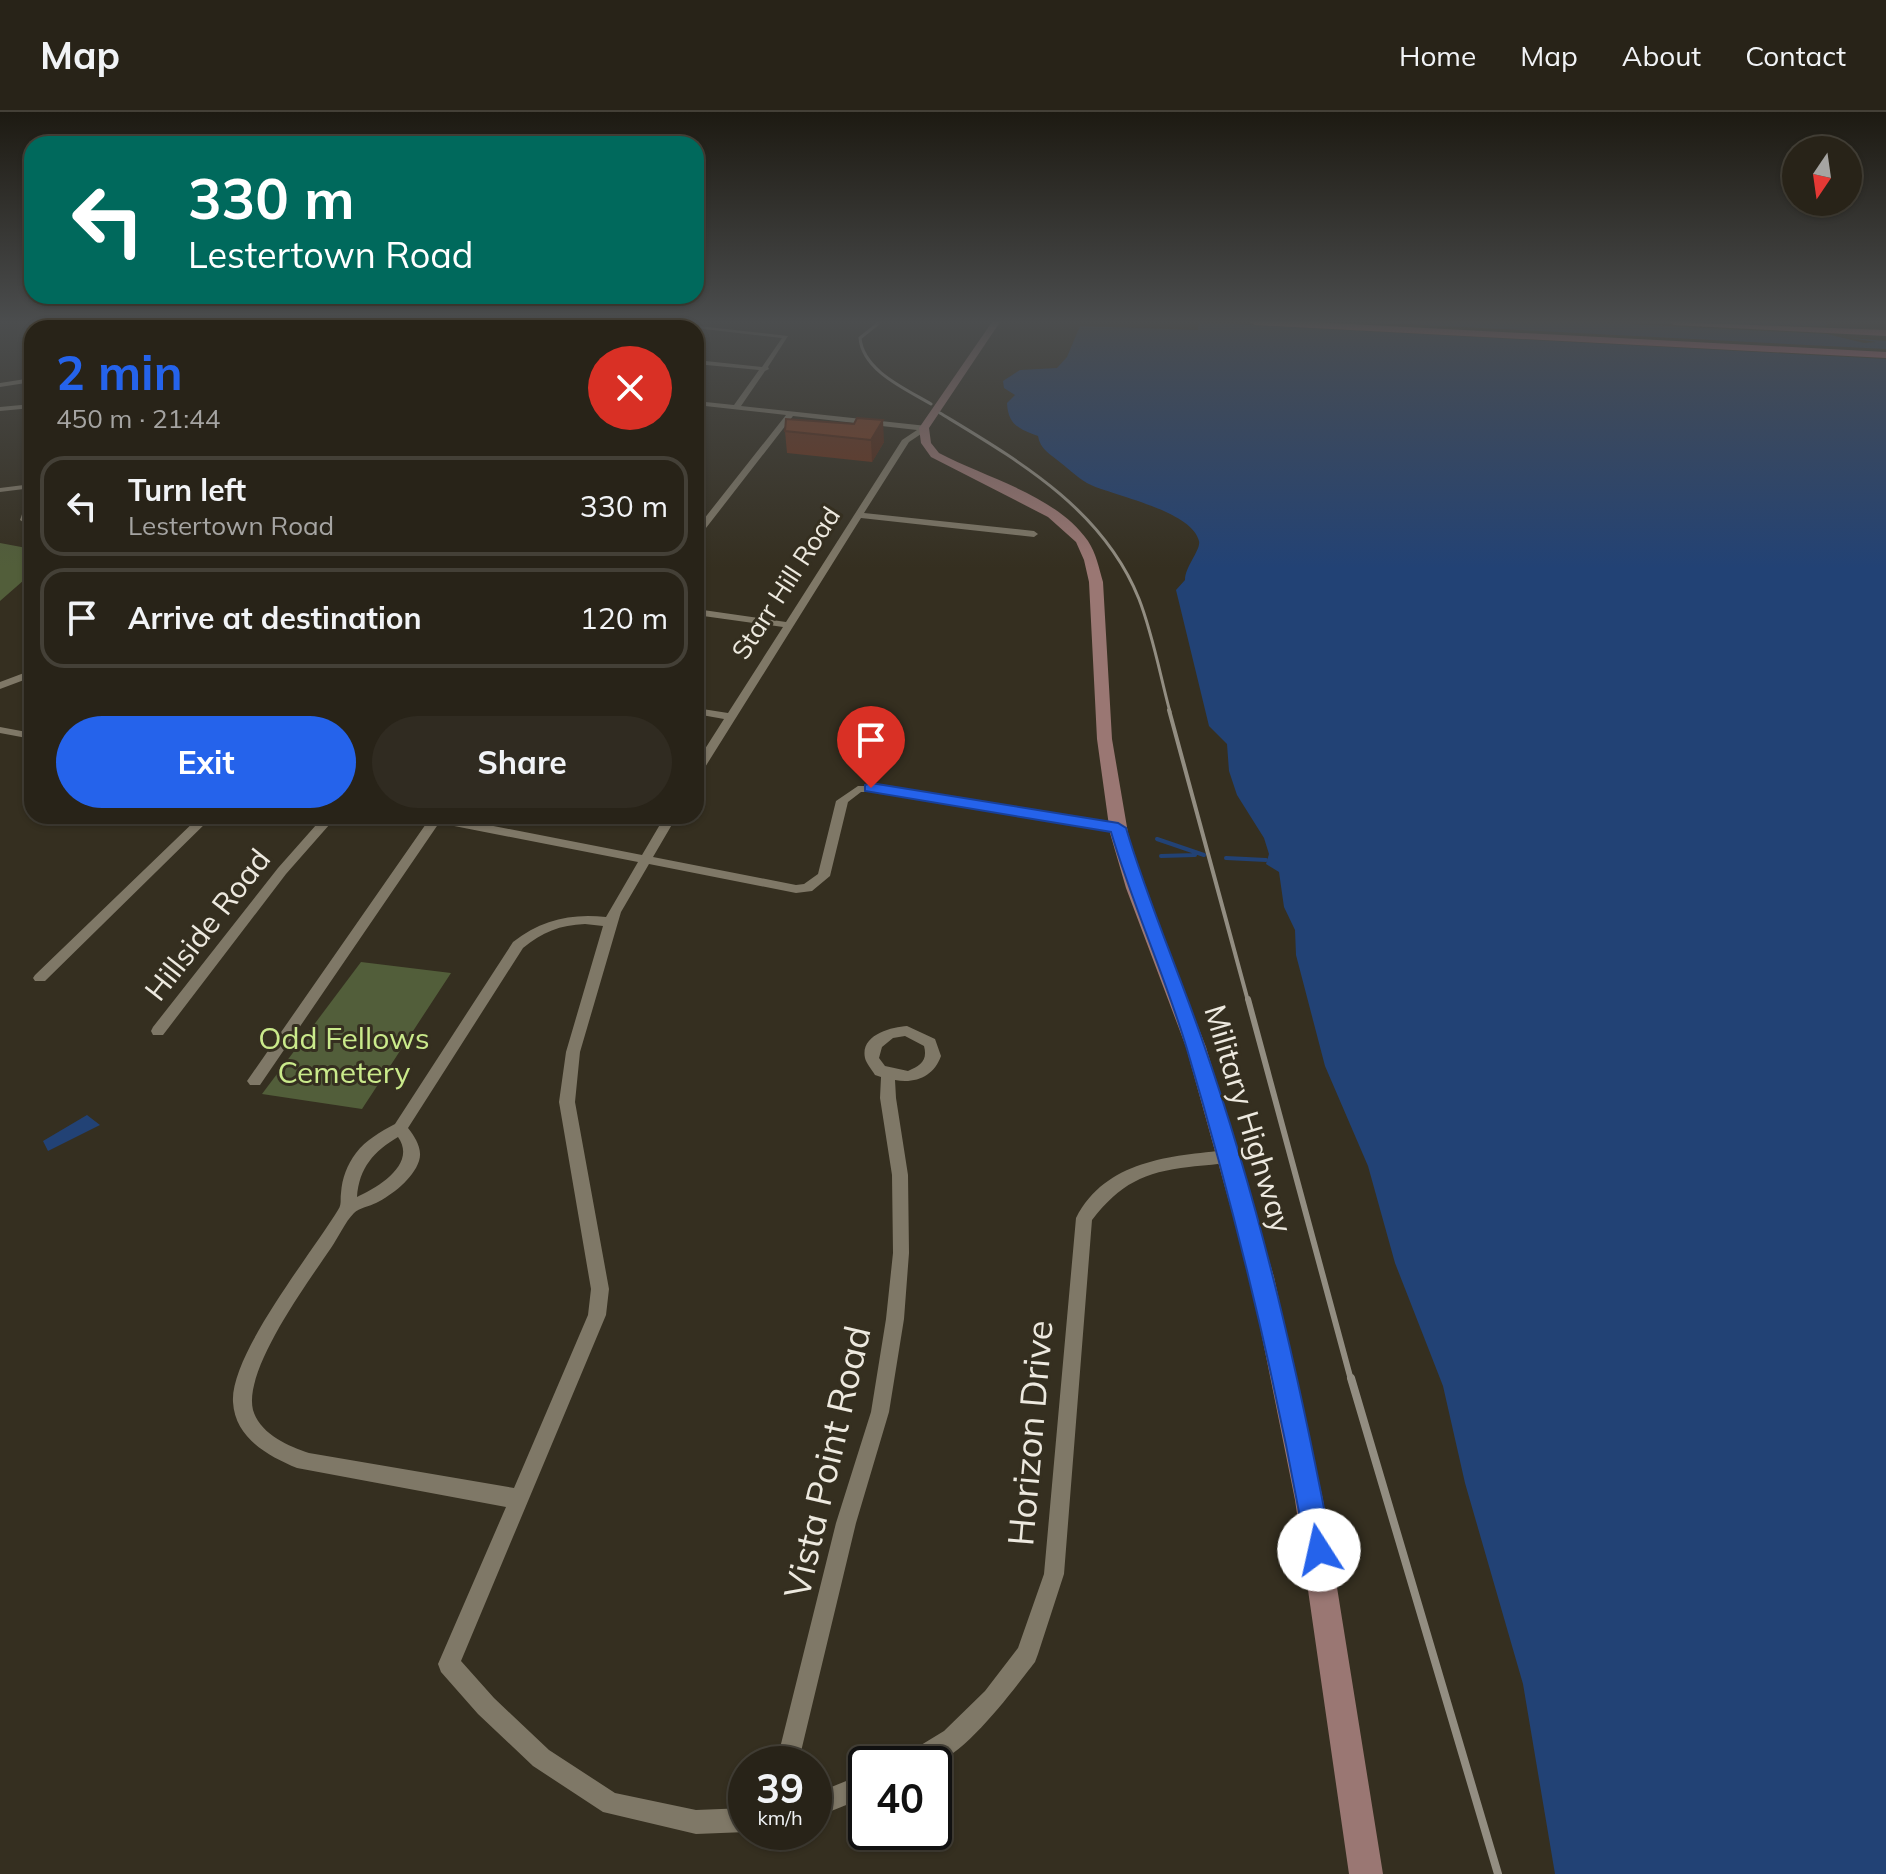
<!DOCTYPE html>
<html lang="en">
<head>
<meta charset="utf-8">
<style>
	:root { --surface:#282318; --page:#302b21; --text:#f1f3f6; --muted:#a5a4a2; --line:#444037; --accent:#2563eb }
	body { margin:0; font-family:Mulish,sans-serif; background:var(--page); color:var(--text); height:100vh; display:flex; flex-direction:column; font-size:30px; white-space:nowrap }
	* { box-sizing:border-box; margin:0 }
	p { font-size:26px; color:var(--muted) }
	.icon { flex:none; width:44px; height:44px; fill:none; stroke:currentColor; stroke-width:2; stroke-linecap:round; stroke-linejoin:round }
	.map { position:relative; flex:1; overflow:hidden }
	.side { position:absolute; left:24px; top:208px; width:680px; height:504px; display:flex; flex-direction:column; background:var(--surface); border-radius:24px; box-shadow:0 2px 6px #0004,0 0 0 2px var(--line) }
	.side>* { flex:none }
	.top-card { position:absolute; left:24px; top:24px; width:680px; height:168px; border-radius:24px; box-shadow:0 2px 6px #0004,0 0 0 2px var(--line); background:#00695c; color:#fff; overflow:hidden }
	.needle { width:52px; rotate:193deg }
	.controls { position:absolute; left:1782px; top:24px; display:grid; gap:16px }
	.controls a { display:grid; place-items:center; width:80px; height:80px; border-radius:50%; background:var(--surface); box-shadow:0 2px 6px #0004,0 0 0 2px var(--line); font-size:40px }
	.speed { position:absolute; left:728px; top:1634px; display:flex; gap:16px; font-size:40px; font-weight:700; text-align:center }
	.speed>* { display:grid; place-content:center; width:104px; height:104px; border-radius:50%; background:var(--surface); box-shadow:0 2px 6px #0004,0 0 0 2px var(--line); line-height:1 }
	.speed small { font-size:20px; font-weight:400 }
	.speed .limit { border:4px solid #111; border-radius:12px; background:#fff; color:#111 }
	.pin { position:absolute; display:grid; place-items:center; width:68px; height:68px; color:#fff; margin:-82px -34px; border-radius:50% 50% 50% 0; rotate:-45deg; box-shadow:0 0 8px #0007 }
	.pin .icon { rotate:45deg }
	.me { position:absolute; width:88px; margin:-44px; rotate:350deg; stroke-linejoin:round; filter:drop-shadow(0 0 6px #0008) }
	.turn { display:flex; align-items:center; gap:28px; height:168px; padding:0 32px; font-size:36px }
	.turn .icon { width:104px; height:104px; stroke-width:2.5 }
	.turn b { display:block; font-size:56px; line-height:68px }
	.round { display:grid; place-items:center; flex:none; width:84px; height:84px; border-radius:42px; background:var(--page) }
	.summary { display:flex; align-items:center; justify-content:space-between; height:136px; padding:0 32px }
	h1 { font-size:48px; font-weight:700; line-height:60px; color:var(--accent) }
	.action { display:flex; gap:16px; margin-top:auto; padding:16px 32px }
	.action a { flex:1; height:92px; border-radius:48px; background:var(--accent); color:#fff; font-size:32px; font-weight:700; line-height:92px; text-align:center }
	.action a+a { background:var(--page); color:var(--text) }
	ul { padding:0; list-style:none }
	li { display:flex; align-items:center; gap:24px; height:100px; margin:0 16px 12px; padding:0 16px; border:4px solid var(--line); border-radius:24px }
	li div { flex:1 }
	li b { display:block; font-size:30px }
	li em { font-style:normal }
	header { display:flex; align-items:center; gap:48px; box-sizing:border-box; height:112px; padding:0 40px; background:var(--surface); border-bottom:2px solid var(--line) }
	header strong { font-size:38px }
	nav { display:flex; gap:44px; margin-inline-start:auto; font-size:28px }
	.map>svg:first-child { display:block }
</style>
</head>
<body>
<header>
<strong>Map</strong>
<nav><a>Home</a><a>Map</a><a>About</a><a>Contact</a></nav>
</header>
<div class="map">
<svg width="1886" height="1762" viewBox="0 0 1886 1762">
	<rect width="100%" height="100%" fill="#352f20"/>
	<path fill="#525e3a" d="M 0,431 L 32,437 L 32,461 L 0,489 Z
		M 361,850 L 451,861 L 362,997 L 262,982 Z"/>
	<path fill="#224275" d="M 1199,210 L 1825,210 L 1829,212 L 1824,214 L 1850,226 L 1886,229 L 1886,1762 L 1555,1762 L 1523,1572 L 1465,1371 L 1443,1274 L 1395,1151 L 1368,1054 L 1325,954 L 1296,843 L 1295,818 L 1284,795 L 1279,760 L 1266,752 L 1269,742 L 1264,726 L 1237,683 L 1229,659 L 1227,632 L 1209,614 L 1176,478 L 1185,468 C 1185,454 1201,438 1199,429 C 1192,399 1115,384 1091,373 C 1080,368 1070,358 1061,351 C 1050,342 1040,337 1038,324 C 1019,317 1008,313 1007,291 L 1015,283 L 1004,276 L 1003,269 L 1020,258 L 1057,256 L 1067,245 L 1080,214 L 1198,218 Z
		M 87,1003 L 100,1013 L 48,1039 L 43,1029 Z"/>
	<path fill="#352f20" d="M 1195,210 L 1365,210 L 1886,237 L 1886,247 Z
		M 1588,210 L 1833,214 L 1858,224 L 1845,223 L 1850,226 L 1877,230 L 1864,231 L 1827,222 Z"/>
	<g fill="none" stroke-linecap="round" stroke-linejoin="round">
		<path stroke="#224275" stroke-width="4" d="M 1157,727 L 1204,743
			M 1161,744 L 1195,743
			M 1226,746 L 1266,748"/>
		<path fill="#7f7867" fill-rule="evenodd" d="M 188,210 L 196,210 L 184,216 L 175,216 Z
			M 296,210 L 305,210 L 288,216 L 278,216 Z
			M 644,210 L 662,210 L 788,224 L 768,255 L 769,257 L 765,259 L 741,294 L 927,314 L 927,318 L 909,330 L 864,401 L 1034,419 L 1038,422 L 1034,425 L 861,406 L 702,660 L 696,663 L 696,651 L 724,607 L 696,602 L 696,596 L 728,601 L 783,515 L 696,503 L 696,497 L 786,510 L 902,328 L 917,318 L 793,304 L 699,425 L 696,426 L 696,417 L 786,303 L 696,293 L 696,289 L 734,293 L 759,258 L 696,252 L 696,248 L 762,255 L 782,226 Z
			M 32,266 L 32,270 L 0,275 L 0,271 Z
			M 32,292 L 32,296 L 0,299 L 0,295 Z
			M 32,372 L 32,376 L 0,380 L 0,376 Z
			M 29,382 L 32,382 L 32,397 L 29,407 L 32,409 L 32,416 L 20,408 Z
			M 32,558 L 32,565 L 0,577 L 0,570 Z
			M 0,615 L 32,621 L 32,627 L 0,621 Z
			M 858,674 L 886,674 L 1118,712 L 1124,716 L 1118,720 L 886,680 L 861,680 L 848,690 L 830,764 L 812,779 L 796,781 L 649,752 L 621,800 L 580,940 L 575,990 L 609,1177 L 606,1203 L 461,1549 L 494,1586 L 549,1638 L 615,1681 L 696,1698 L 746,1696 L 746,1720 L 696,1722 L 603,1700 L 533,1654 L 478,1602 L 441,1560 L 438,1552 L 506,1395 L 297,1356 C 268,1344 235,1326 233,1290 C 230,1242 312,1141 338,1098 C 342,1092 340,1088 341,1081 C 342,1066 347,1053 356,1041 C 366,1028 380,1020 395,1012 L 513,830 C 541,808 571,801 606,805 L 638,750 L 439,711 L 260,973 L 250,973 L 247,969 L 428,709 L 417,704 L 442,704 L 642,743 L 665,704 L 677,704 L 653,745 L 796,773 L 804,772 L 818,762 L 836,689 ZM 585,812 L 603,814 L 566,940 L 559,990 L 591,1177 L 588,1203 L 514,1376 L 309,1341 C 288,1334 260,1322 253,1298 C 243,1258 308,1170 331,1136 C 338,1126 345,1110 354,1101 C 359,1096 370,1094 376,1091 C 392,1083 413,1067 419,1049 C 423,1037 415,1025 408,1016 L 523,836 C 542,820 560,813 585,812 ZM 398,1025 C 417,1052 379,1075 357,1085 C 359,1056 374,1039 398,1025 Z
			M 200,704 L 213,704 L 45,869 L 35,869 L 33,866 L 35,863 Z
			M 324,704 L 337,704 L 286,762 L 163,923 L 153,923 L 151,919 L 153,915 L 278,756 Z
			M 907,914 L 935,927 L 941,944 C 934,964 916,972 895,968 L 896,986 L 908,1063 L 909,1141 L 904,1207 L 889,1300 L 856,1411 L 798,1652 L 776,1652 L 836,1411 L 871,1300 L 886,1207 L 893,1141 L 892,1063 L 880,986 L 881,965 L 875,963 C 872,958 866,951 865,946 C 860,923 891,915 907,914 ZM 905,924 L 924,934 C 928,949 920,954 908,959 L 885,954 L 879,946 L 882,935 L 893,926 Z
			M 1228,1038 L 1234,1040 L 1236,1044 L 1234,1048 C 1220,1053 1204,1053 1189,1055 C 1144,1060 1120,1072 1092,1108 L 1064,1462 L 1038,1542 L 1035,1550 C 1014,1577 965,1644 932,1652 C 922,1654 909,1652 900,1652 L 903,1644 L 944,1619 L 985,1579 L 1018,1536 L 1044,1462 L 1076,1106 C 1106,1048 1170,1044 1228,1038 Z
			M 866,1661 L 866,1685 L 814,1706 L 814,1682 Z"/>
		<path fill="#9a7773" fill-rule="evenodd" d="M 992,210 L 1000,210 L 929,316 L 931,331 L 939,341 C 986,366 1056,383 1088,429 C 1096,441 1099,456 1103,470 L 1112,627 L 1128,721 L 1144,776 L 1206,935 L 1274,1165 L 1323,1388 L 1383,1762 L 1349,1762 L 1295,1388 L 1250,1165 L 1186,935 L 1126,776 L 1110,721 L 1097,627 L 1089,470 L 1084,448 L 1076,430 L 1048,405 L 931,345 L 921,331 L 919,316 Z"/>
		<path fill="#d9768f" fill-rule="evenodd" d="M 1250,210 L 1311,210 L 1886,240 L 1886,246 L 1255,213 Z
			M 1669,210 L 1886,218 L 1886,224 L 1674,213 Z"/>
		<path stroke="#938e82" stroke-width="3" d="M 880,210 L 860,226 C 863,259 906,277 931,292
			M 940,301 C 1019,349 1103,397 1139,487 C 1153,523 1160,563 1170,600"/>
		<path stroke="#938e82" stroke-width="4" d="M 1169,598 L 1248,889"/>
		<path stroke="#938e82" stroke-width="6" d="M 1248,887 L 1351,1268"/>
		<path stroke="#938e82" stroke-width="8" d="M 1351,1266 L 1498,1762"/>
	</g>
	<path fill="#6a341d" d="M 785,319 L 884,330 L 872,350 L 787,341 Z"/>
	<path fill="#562b18" d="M 883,308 L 884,330 L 872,350 L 871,328 Z"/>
	<path fill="#7b3d22" stroke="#562b18" stroke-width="2" d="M 857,306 L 883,308 L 871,328 L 785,319 L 786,307 L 854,312 Z"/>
	<linearGradient id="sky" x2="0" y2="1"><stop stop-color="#1d1a12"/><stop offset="0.46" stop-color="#4b4d4e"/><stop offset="1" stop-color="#4b4d4e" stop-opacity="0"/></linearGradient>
	<rect width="1886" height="456" fill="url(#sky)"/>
	<path fill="#2563eb" stroke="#184099" stroke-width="2" d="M 871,671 L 1118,711 L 1126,716 C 1148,790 1179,860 1204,933 C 1261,1096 1300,1268 1332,1438 L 1328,1447 L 1319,1451 L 1309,1447 L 1306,1438 C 1276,1269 1236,1102 1187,937 C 1165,864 1133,794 1111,720 L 865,679 L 865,673 Z"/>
	<g text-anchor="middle" stroke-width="6" stroke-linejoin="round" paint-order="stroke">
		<g font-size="26" fill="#ede9df" stroke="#352f20">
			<text transform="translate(786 471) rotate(-57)" y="9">Starr Hill Road</text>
		</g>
		<g font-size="30" fill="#ede9df" stroke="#352f20">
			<text transform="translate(208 813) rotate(-52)" y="10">Hillside Road</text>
			<text transform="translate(1248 1007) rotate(73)" y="10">Military Highway</text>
		</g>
		<g font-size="30" fill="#caea8b" stroke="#352f20">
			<text x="344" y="937">Odd Fellows<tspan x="344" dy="34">Cemetery</tspan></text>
		</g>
		<g font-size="36" fill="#ede9df" stroke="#352f20">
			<text transform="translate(1030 1321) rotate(-85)" y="13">Horizon Drive</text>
			<text transform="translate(827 1350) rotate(-77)" y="13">Vista Point Road</text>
		</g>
	</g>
</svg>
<div class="controls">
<a><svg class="needle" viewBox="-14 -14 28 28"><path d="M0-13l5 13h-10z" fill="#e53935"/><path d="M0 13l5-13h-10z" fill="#a5a4a2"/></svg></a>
</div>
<div class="speed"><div>39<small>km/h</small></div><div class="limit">40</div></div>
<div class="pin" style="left:871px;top:676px;background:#d93025"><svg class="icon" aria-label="arrive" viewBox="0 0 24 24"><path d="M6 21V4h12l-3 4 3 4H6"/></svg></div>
<svg class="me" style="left:1319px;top:1438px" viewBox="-20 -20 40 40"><circle r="19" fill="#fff"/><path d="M0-13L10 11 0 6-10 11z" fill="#2563eb"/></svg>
<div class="top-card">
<div class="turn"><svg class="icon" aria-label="left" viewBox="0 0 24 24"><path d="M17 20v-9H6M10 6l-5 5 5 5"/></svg><div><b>330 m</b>Lestertown Road</div></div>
</div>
<section class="side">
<div class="summary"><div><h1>2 min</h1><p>450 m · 21:44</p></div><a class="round" style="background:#d93025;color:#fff"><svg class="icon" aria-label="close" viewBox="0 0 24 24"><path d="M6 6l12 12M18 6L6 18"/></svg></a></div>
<ul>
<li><svg class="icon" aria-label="left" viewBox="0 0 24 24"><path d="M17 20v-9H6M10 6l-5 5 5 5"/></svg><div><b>Turn left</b><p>Lestertown Road</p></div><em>330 m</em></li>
<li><svg class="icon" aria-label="arrive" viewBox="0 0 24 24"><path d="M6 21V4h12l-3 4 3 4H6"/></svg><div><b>Arrive at destination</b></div><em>120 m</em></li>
</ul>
<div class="action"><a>Exit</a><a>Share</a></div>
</section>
</div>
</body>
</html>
